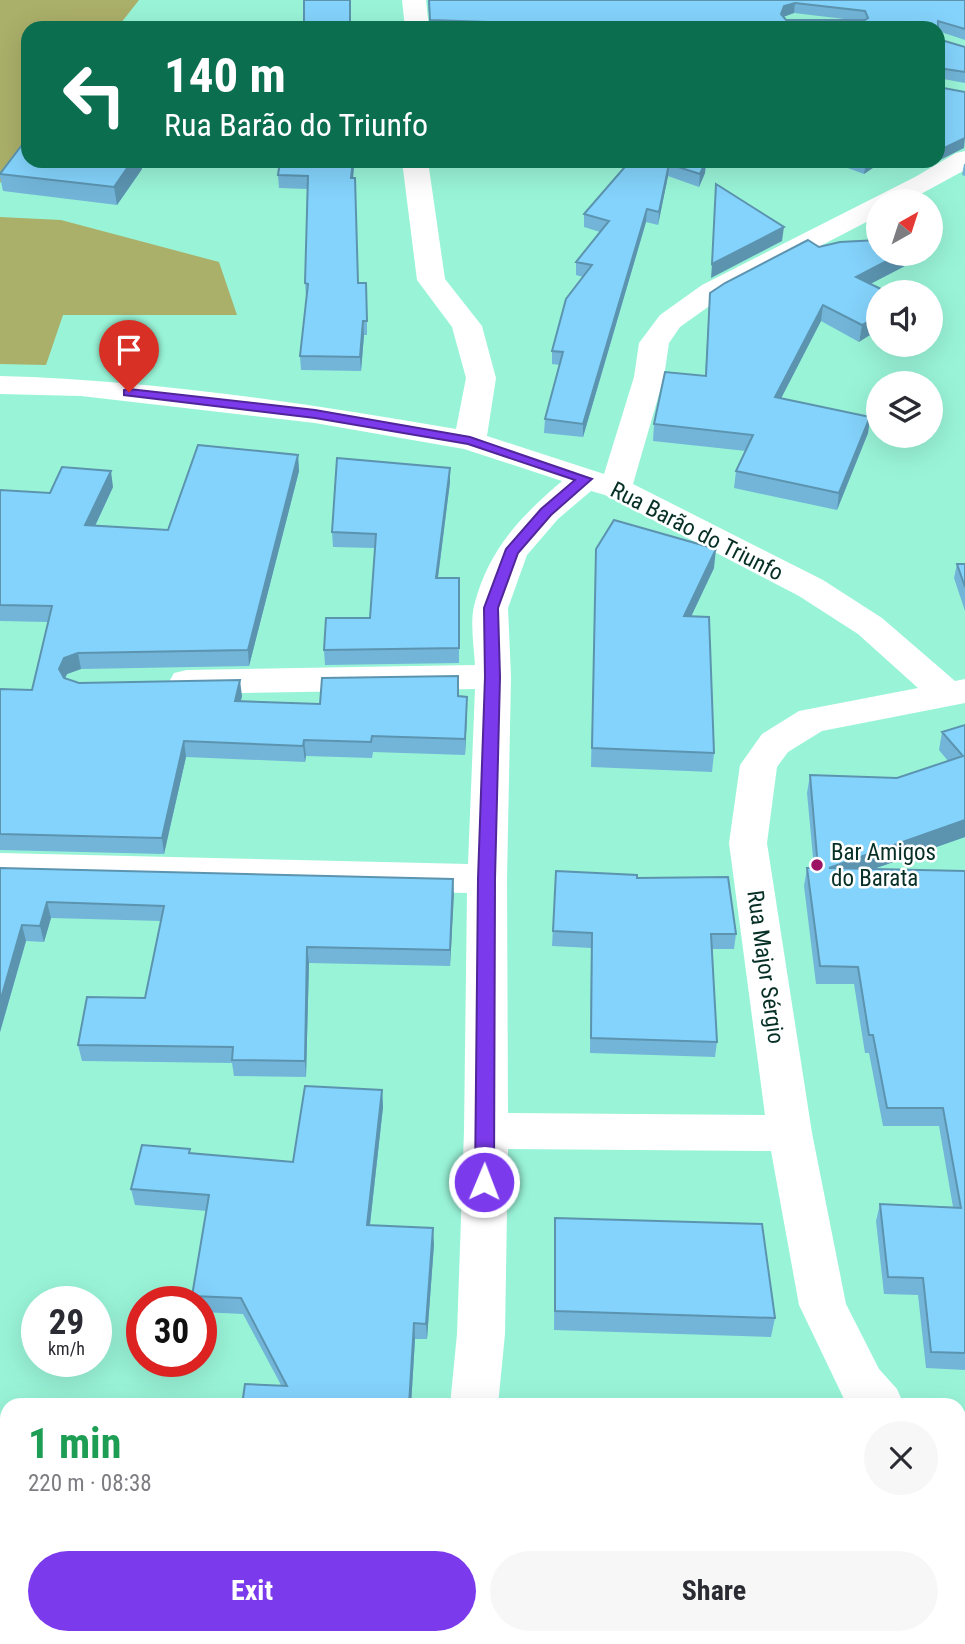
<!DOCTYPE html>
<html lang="en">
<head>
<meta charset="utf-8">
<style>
	:root { --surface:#fff; --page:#f7f7f7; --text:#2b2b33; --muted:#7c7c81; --accent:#7c3aed }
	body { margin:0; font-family:"Roboto Condensed",sans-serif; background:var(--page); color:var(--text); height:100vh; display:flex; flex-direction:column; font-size:26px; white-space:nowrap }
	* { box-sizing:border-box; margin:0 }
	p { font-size:23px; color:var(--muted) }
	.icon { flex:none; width:38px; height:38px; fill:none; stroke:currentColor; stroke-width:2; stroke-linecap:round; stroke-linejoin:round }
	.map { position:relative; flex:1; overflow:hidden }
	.panel { position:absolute; left:0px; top:1398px; width:966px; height:247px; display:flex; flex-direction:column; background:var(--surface); border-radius:21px 21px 0 0; box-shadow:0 7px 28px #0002 }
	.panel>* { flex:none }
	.hud { position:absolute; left:21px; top:21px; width:924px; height:147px; border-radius:21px; box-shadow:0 7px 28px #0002; background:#0b6e4f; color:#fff; overflow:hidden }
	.needle { width:46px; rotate:39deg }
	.fabs { position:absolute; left:866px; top:189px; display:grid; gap:14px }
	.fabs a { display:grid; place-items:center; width:77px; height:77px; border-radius:50%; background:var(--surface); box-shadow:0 7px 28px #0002; font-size:35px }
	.speed { position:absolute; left:21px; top:1286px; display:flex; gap:14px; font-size:35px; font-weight:700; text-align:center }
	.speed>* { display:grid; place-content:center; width:91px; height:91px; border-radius:50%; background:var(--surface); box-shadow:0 7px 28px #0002; line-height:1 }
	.speed small { font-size:18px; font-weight:400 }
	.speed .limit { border:10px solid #d22; background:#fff; color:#111 }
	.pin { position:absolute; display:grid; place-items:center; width:60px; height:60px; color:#fff; margin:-72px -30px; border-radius:50% 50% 50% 0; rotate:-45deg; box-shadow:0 0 7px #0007 }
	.pin .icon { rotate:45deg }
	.me { position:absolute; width:77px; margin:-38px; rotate:1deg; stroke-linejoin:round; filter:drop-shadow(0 0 5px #0008) }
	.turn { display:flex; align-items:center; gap:24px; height:147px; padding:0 28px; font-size:32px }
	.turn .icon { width:91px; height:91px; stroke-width:2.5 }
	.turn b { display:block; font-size:49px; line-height:60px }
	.round { display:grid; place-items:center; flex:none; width:74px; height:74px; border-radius:37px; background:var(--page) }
	.summary { display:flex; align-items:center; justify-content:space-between; height:119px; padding:0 28px }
	h1 { font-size:42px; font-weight:700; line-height:52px; color:#1e9e55 }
	.button { display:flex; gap:14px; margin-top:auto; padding:14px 28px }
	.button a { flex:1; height:80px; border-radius:42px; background:var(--accent); color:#fff; font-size:28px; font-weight:700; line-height:80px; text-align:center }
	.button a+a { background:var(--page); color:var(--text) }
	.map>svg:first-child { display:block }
</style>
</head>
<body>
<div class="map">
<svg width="965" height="1644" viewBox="0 0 965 1644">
	<rect width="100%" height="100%" fill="#99f4d7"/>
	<path fill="#aaaf69" d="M 0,0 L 139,0 L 117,28 L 28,28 L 28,142 L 0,183 Z
		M 0,217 L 61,220 L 219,262 L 237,315 L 63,315 L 46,365 L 0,364 Z"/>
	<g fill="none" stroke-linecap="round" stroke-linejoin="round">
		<path fill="#fff" fill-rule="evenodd" d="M 402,0 L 426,0 L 429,28 L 405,28 Z
			M 965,151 L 965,170 L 908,201 L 878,201 L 878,216 L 722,297 L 680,327 L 669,343 L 664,377 L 633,484 L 823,580 L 882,618 L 955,681 L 965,679 L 965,703 L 822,731 L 788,752 L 777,767 L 767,843 L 812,1133 L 846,1304 L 879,1369 L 897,1389 L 904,1405 L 849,1405 L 845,1401 L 799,1305 L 771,1151 L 508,1149 L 505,1334 L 498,1405 L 450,1405 L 457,1334 L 464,1131 L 467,893 L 0,881 L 0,853 L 468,864 L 475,689 L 187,694 L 174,691 L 169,682 L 174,673 L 187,670 L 475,665 C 474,647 470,624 474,606 C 488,550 520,517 562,481 L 464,449 L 315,423 L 81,396 L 0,394 L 0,376 C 153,380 305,403 456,429 L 466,378 L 452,327 L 417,280 L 402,161 L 428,161 L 445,279 L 482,326 L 496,378 L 487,436 L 604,474 L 634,377 L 639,343 L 660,315 L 702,285 L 915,177 L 956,153 ZM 591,491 L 605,495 L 799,596 L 858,634 L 918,688 L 799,711 L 762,734 L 740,765 L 729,843 L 765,1115 L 508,1113 L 507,879 L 511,677 L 508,608 L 527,555 L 558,519 Z
			M 959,1466 L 965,1468 L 965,1520 L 959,1518 Z
			M 427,1638 L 481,1638 L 480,1644 L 426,1644 Z"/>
	</g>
	<path fill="#72b5d9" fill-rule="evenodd" d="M 428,0 L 965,0 L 965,40 L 938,31 L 938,28 L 430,28 ZM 794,13 L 853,20 L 786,20 L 783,17 Z
		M 938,39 L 965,47 L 965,83 L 938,78 Z
		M 280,161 L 354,161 L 353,178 L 358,283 L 367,297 L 367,335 L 364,335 L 361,371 L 301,370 L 300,356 L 307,297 L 306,297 L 305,283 L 307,189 L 279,188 L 278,175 Z
		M 623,161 L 706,161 L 705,173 L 699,187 L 668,176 L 658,225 L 646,222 L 583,437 L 544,433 L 545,419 L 560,365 L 552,364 L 552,351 L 583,277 L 576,275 L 576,262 L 600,232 L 584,227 L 584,214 L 628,163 Z
		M 829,161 L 883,161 L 864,174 Z
		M 901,161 L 937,161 L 921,168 Z
		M 964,164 L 965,164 L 965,176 L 962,175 Z
		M 142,169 L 117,205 L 3,191 L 0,177 L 0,173 Z
		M 819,247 L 878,254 L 928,254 L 870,284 L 859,342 L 821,321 L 781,398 L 870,417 L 868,433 L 837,510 L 734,488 L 736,471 L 746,451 L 653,441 L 654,424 L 705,376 L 710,293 Z
		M 298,455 L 299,471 L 249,666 L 81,669 L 67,674 L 65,678 L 79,683 L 242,696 L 241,701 L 320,704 L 458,696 L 467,713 L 465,755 L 373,752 L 372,758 L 306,756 L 305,762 L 186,757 L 164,854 L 0,850 L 0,689 L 32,690 L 48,622 L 0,621 L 0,490 L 50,493 L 113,487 L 95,526 L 168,530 Z
		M 450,468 L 450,482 L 438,578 L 459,578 L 459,663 L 325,665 L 324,650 L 370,618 L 375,548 L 333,547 L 332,532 Z
		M 596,549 L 714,568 L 691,616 L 714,753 L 712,772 L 591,767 Z
		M 957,564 L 965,564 L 965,611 L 954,578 Z
		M 965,725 L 965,837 L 873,869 L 965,871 L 965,1370 L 926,1368 L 918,1295 L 884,1294 L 876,1221 L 880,1204 L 953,1207 L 939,1126 L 883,1126 L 869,1053 L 865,1053 L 854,984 L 816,984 L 804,886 L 807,868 L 814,868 L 807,793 L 810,775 L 897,778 L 948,761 L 939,750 L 942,732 Z
		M 0,868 L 453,879 L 450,966 L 309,963 L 306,1077 L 234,1076 L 232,1063 L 82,1061 L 78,1045 L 145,998 L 161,921 L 51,918 L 44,942 L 26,941 L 0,1032 Z
		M 556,871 L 637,878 L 736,934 L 734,949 L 712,949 L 717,1042 L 715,1057 L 590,1053 L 591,948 L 552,946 Z
		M 382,1090 L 383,1107 L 370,1225 L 434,1244 L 427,1339 L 415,1339 L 411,1405 L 281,1385 L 243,1314 L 201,1312 L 201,1302 L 193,1302 L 192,1296 L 207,1211 L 135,1205 L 131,1189 L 190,1149 L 190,1153 L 293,1162 Z
		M 555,1218 L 775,1318 L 771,1337 L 554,1330 Z
		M 0,1511 L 7,1512 L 7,1633 L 0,1633 Z
		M 102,1638 L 241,1638 L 241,1644 Z"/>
	<path fill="#5c94b0" d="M 795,3 L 794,13 L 783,17 L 781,14 L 784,6 Z
		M 965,138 L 964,148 L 938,161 L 938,151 Z
		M 132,161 L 141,161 L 142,169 L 117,205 L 114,187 Z
		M 353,161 L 354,161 L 354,166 L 352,191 L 351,178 Z
		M 706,161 L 705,173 L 699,187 L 700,174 Z
		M 869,161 L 883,161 L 864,174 L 866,164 Z
		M 922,161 L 937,161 L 921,168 Z
		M 669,164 L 668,176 L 658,225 L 659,212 Z
		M 647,209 L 646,222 L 583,437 L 583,424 Z
		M 784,227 L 782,241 L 711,278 L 712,264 Z
		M 900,254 L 928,254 L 853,293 L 856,277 Z
		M 823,305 L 821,321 L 773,414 L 775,397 Z
		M 878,316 L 878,330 L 859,342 L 862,325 Z
		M 363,321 L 364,335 L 361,371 L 360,357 Z
		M 870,417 L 868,433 L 837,510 L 839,493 Z
		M 298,455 L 299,471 L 249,666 L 248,650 Z
		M 450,468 L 450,482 L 436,592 L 436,578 Z
		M 111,471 L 113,487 L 88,541 L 85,525 Z
		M 716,549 L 714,568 L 682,636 L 684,616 Z
		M 78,653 L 81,669 L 67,674 L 62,685 L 59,669 L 64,658 Z
		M 240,680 L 242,696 L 236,717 L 235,701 Z
		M 467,697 L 467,713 L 465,755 L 465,739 Z
		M 304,740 L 306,756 L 305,762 L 303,746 Z
		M 184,741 L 186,757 L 164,854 L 162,838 Z
		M 965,820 L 965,837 L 825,886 L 829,868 Z
		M 453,879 L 454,895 L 450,966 L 450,950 Z
		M 47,902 L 51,918 L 44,942 L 40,926 Z
		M 22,925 L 26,941 L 0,1032 L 0,1002 Z
		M 307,947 L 309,963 L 306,1077 L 305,1061 Z
		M 382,1090 L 383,1107 L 368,1241 L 367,1225 Z
		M 433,1228 L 434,1244 L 427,1339 L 426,1324 Z
		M 414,1323 L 415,1339 L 411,1405 L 409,1405 Z
		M 237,1638 L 241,1638 L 241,1644 L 236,1644 Z"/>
	<path fill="#84d3fc" stroke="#5c94b0" stroke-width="2" fill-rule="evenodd" d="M 304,0 L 350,0 L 350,28 L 304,28 Z
		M 429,0 L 965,0 L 965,29 L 938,21 L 938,28 L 514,28 L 517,23 L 430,20 ZM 795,3 L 865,11 L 868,18 L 865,20 L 786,20 L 781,14 L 784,6 Z
		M 938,39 L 965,47 L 965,72 L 938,68 L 938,70 Z
		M 938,87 L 965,92 L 965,138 L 938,151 Z
		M 28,137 L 28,161 L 132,161 L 114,187 L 0,174 Z
		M 280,161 L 353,161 L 351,178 L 355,178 L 358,283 L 366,283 L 367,321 L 363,321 L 360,357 L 300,356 L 308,284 L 305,283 L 308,176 L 278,175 Z
		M 630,161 L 706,161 L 700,174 L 669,164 L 659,212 L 647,209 L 583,424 L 545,419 L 563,352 L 552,351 L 566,299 L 592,265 L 576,262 L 609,221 L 584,214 Z
		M 716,184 L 784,227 L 712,264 Z
		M 808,240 L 819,247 L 840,242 L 878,240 L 878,254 L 900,254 L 856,277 L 887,292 L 878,292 L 878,316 L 862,325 L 823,305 L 775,397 L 870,417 L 839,493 L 736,471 L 753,435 L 654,424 L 665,372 L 706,376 L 710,293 L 725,283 Z
		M 198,445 L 298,455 L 248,650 L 78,653 L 64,658 L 59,669 L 64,678 L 79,683 L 240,680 L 235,701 L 320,704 L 322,678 L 458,676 L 458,696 L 467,697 L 465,739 L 372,736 L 371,742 L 304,740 L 303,746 L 184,741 L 162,838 L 0,834 L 0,689 L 32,690 L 52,606 L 0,605 L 0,490 L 50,493 L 62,467 L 111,471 L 85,525 L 168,530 Z
		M 337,458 L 450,468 L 436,578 L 459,578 L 459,648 L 324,650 L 326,618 L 370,618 L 376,534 L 332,532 Z
		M 614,520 L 716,549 L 684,616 L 709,617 L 714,753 L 592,748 L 596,549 Z
		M 957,564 L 965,564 L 965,587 Z
		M 965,725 L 965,820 L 829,868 L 965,871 L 965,1353 L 931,1352 L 923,1278 L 888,1277 L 880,1204 L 961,1208 L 943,1108 L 887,1108 L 873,1035 L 869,1035 L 858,967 L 820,966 L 807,868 L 818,868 L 810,775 L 897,778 L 963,756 L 942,732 Z
		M 0,868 L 453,879 L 450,950 L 307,947 L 305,1061 L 232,1060 L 233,1047 L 78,1045 L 87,997 L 145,998 L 164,906 L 47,902 L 40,926 L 22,925 L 0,1002 Z
		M 556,871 L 637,875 L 637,878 L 728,877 L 736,934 L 711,934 L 717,1042 L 591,1038 L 592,933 L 553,931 Z
		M 305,1086 L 382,1090 L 367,1225 L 433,1228 L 426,1324 L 414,1323 L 409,1405 L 242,1405 L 245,1384 L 287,1386 L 241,1298 L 192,1296 L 209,1195 L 131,1189 L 142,1145 L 190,1149 L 189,1153 L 293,1162 Z
		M 555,1218 L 762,1224 L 775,1318 L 555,1311 Z
		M 0,1511 L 7,1512 L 7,1619 L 0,1619 Z
		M 137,1638 L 237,1638 L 236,1644 L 136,1644 Z
		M 541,1638 L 907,1638 L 908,1644 L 539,1644 Z"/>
	<path fill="#7c3aed" stroke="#51269a" stroke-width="2" d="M 129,389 L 315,410 L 470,437 L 592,479 L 551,515 L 518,553 L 498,608 L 500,677 L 495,879 L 494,1182 L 491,1187 L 484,1190 L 478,1187 L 475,1182 L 478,879 L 485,677 L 484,608 L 506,549 L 541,509 L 575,480 L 468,444 L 315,418 L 124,395 L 124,390 Z"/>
	<circle fill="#9c1363" stroke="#fff" stroke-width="2.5" cx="817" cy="865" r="7"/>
	<g text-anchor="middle" stroke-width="5" stroke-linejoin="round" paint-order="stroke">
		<g font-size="23" fill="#062f25" stroke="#fff">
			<text transform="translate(697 531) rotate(27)" y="8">Rua Barão do Triunfo</text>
			<text transform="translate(766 967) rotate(82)" y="8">Rua Major Sérgio</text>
		</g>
		<g font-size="23" fill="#062f25" stroke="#fff" text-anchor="start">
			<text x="831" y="860">Bar Amigos<tspan x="831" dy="26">do Barata</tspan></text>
		</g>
	</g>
</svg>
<div class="fabs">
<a><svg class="needle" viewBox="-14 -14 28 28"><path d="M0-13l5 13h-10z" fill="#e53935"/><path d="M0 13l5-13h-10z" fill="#7c7c81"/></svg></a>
<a><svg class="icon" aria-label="sound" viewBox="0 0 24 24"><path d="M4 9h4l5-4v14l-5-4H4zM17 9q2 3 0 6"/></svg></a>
<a><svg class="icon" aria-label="layers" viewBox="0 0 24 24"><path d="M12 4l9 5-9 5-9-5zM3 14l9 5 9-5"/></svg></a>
</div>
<div class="speed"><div>29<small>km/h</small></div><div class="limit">30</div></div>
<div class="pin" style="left:129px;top:392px;background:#d93025"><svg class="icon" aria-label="arrive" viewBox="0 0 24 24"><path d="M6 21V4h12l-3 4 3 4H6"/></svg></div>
<svg class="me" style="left:484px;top:1182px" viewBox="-20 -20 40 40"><circle r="17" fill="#7c3aed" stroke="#fff" stroke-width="3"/><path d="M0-11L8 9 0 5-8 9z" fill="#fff"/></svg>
<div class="hud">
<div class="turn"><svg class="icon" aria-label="left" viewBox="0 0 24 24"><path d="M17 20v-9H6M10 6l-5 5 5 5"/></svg><div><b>140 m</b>Rua Barão do Triunfo</div></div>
</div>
<section class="panel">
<div class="summary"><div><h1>1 min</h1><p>220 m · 08:38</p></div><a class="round"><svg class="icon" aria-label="close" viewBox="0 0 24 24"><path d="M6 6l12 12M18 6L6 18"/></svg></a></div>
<div class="button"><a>Exit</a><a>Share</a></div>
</section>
</div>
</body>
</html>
